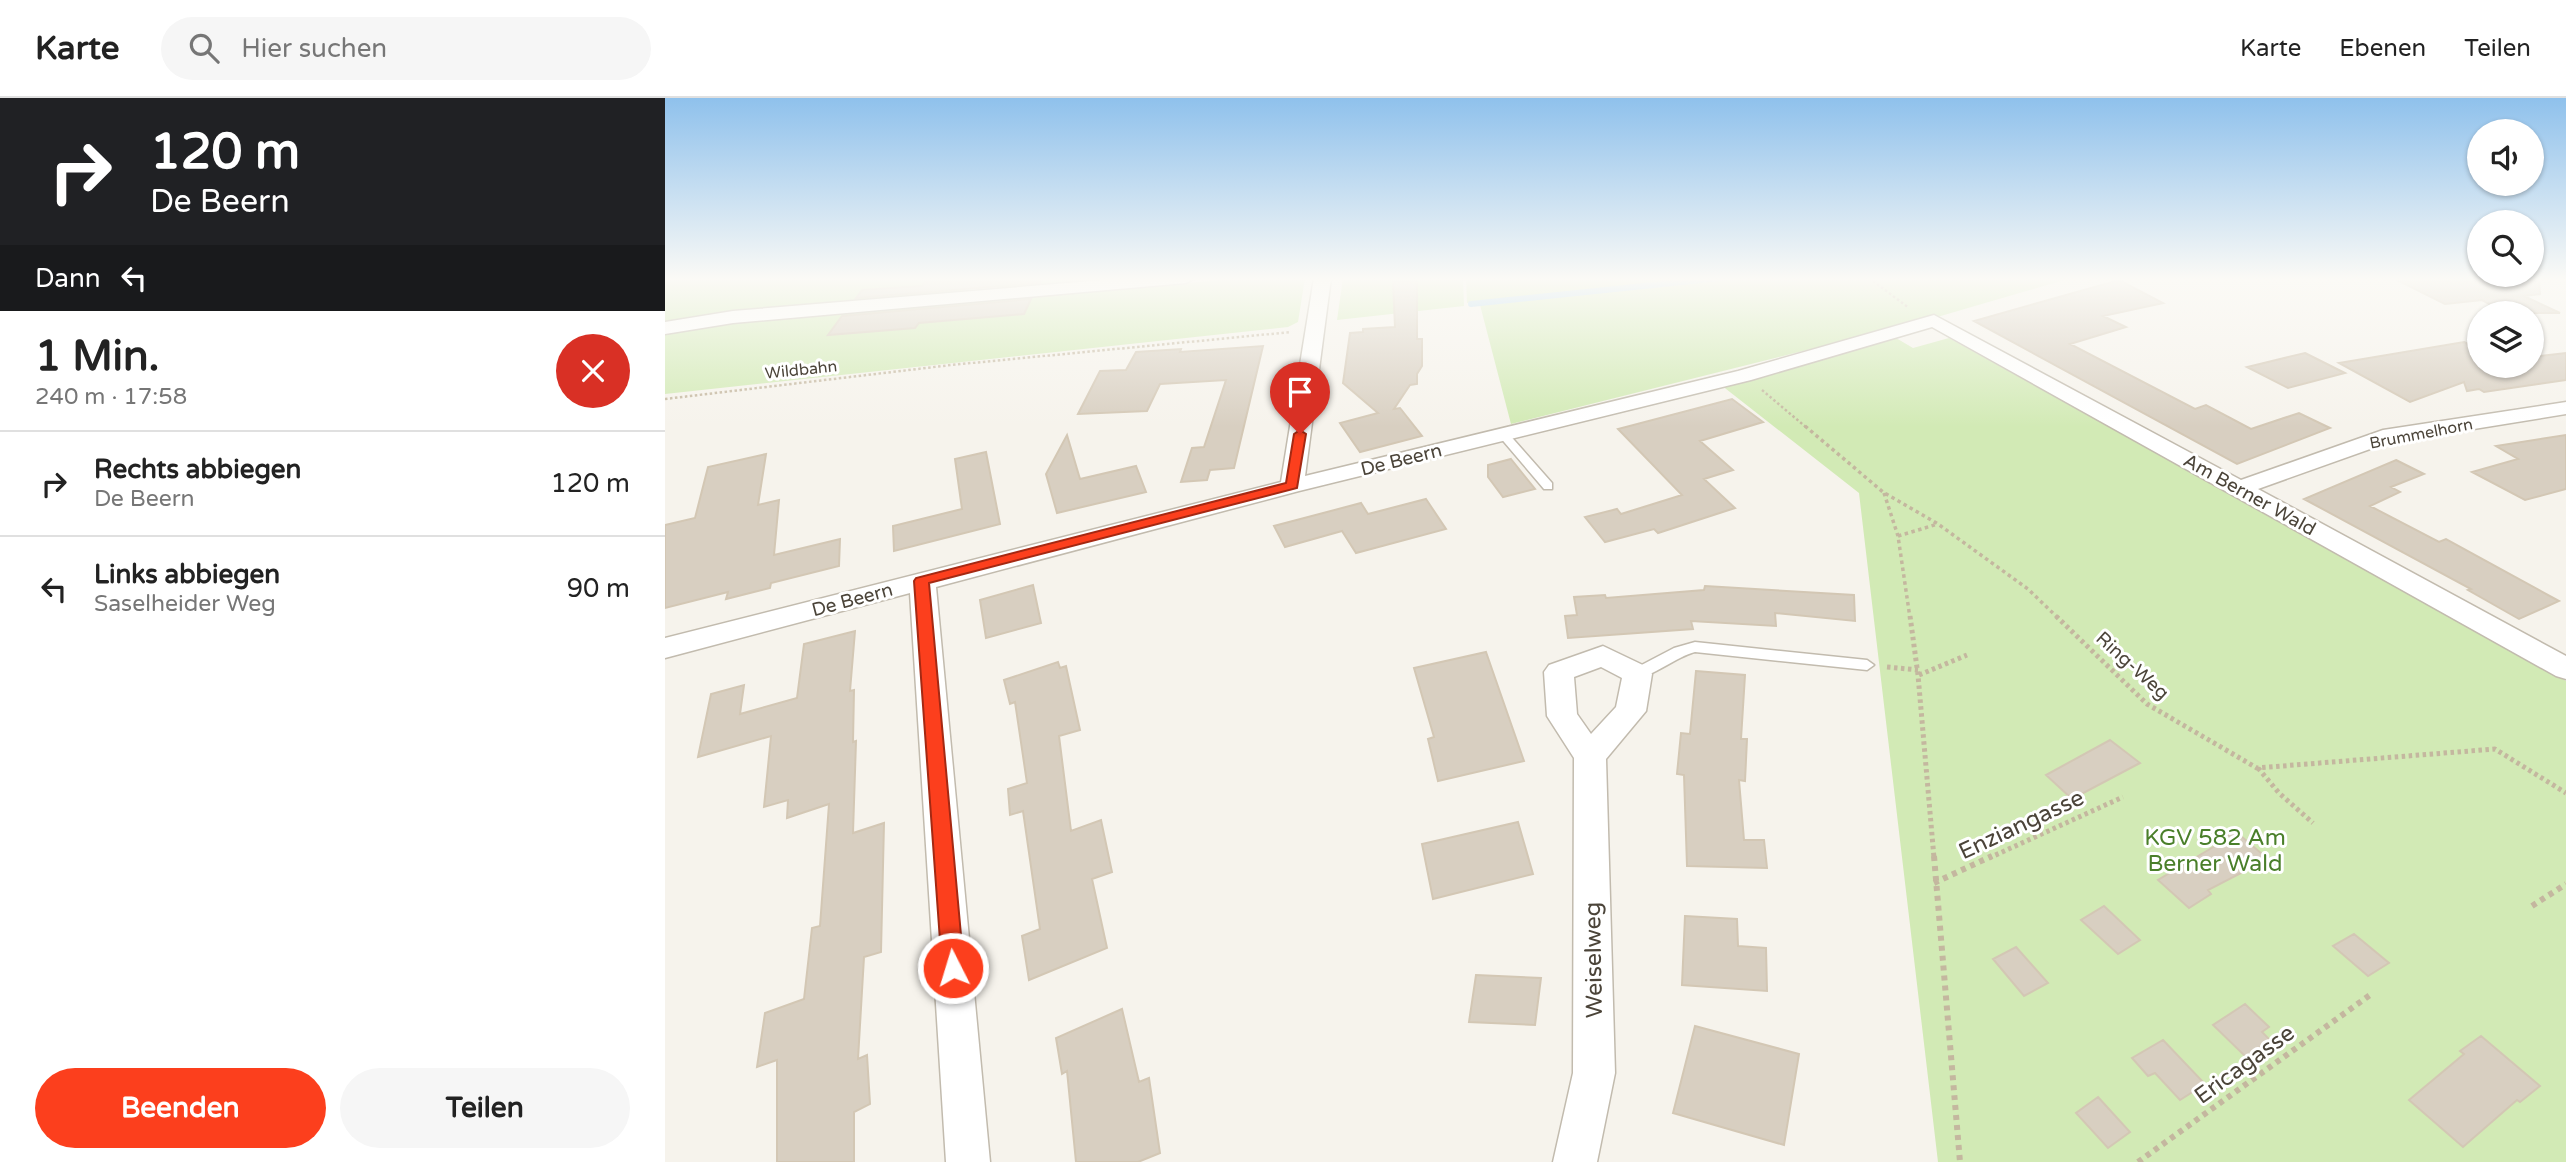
<!DOCTYPE html>
<html lang="de">
<head>
<meta charset="utf-8">
<style>
	:root { --surface:#fff; --page:#f6f6f6; --text:#222; --muted:#767676; --line:#e0e0e0; --accent:#fc3f1d }
	body { margin:0; font-family:"Varela Round",sans-serif; background:var(--page); color:var(--text); height:100vh; display:flex; flex-direction:column; font-size:26px; white-space:nowrap }
	* { box-sizing:border-box; margin:0 }
	p { font-size:23px; color:var(--muted) }
	.icon { flex:none; width:38px; height:38px; fill:none; stroke:currentColor; stroke-width:2; stroke-linecap:round; stroke-linejoin:round }
	.map { position:relative; flex:1; overflow:hidden }
	.side { display:flex; flex-direction:column; background:var(--surface); width:665px }
	.side>* { flex:none }
	.guide { background:#202124; color:#fff; overflow:hidden }
	.controls { position:absolute; left:1802px; top:21px; display:grid; gap:14px }
	.controls a { display:grid; place-items:center; width:77px; height:77px; border-radius:50%; background:var(--surface); box-shadow:0 2px 5px #0004; font-size:35px }
	.pin { position:absolute; display:grid; place-items:center; width:60px; height:60px; color:#fff; margin:-72px -30px; border-radius:50% 50% 50% 0; rotate:-45deg; box-shadow:0 0 7px #0007 }
	.pin .icon { rotate:45deg }
	.me { position:absolute; width:77px; margin:-38px; rotate:355deg; stroke-linejoin:round; filter:drop-shadow(0 0 5px #0008) }
	.turn { display:flex; align-items:center; gap:24px; height:147px; padding:0 35px; font-size:32px }
	.turn .icon { width:91px; height:91px; stroke-width:2.5 }
	.turn b { display:block; font-size:49px; line-height:60px }
	.then { display:flex; align-items:center; height:66px; padding:0 35px; background:#0003; gap:14px; font-size:26px }
	.round { display:grid; place-items:center; flex:none; width:74px; height:74px; border-radius:37px; background:var(--page) }
	.head { display:flex; align-items:center; justify-content:space-between; height:119px; padding:0 35px }
	h1 { font-size:42px; font-weight:700; line-height:52px }
	.button { display:flex; gap:14px; margin-top:auto; padding:14px 35px }
	.button a { flex:1; height:80px; border-radius:42px; background:var(--accent); color:#fff; font-size:28px; font-weight:700; line-height:80px; text-align:center }
	.button a+a { background:var(--page); color:var(--text) }
	ul { padding:0; list-style:none }
	li { display:flex; align-items:center; gap:21px; height:105px; padding:0 35px; border-top:2px solid var(--line) }
	li div { flex:1 }
	li b { display:block; font-size:26px }
	li em { font-style:normal }
	header { display:flex; align-items:center; gap:42px; box-sizing:border-box; height:98px; padding:0 35px; background:var(--surface); border-bottom:2px solid var(--line) }
	header strong { font-size:33px }
	nav { display:flex; gap:38px; margin-inline-start:auto; font-size:24px }
	.search { width:490px; height:63px; background:var(--page); display:flex; align-items:center; gap:18px; box-sizing:border-box; padding:0 24px; border-radius:38px; color:var(--muted); font-size:26px }
	main { display:flex; flex:1; min-height:0 }
	.map>svg:first-child { display:block }
</style>
</head>
<body>
<header>
<strong>Karte</strong>
<div class="search"><svg class="icon" aria-label="search" viewBox="0 0 24 24"><circle cx="10" cy="10" r="6"/><path d="M15 15l6 6"/></svg>Hier suchen</div>
<nav><a>Karte</a><a>Ebenen</a><a>Teilen</a></nav>
</header>
<main>
<section class="side">
<div class="guide">
<div class="turn"><svg class="icon" aria-label="right" viewBox="0 0 24 24"><path d="M7 20v-9h11M14 6l5 5-5 5"/></svg><div><b>120 m</b>De Beern</div></div>
<div class="then">Dann<svg class="icon" aria-label="left" viewBox="0 0 24 24"><path d="M17 20v-9H6M10 6l-5 5 5 5"/></svg></div>
</div>
<div class="head"><div><h1>1 Min.</h1><p>240 m · 17:58</p></div><a class="round" style="background:#d93025;color:#fff"><svg class="icon" aria-label="close" viewBox="0 0 24 24"><path d="M6 6l12 12M18 6L6 18"/></svg></a></div>
<ul>
<li><svg class="icon" aria-label="right" viewBox="0 0 24 24"><path d="M7 20v-9h11M14 6l5 5-5 5"/></svg><div><b>Rechts abbiegen</b><p>De Beern</p></div><em>120 m</em></li>
<li><svg class="icon" aria-label="left" viewBox="0 0 24 24"><path d="M17 20v-9H6M10 6l-5 5 5 5"/></svg><div><b>Links abbiegen</b><p>Saselheider Weg</p></div><em>90 m</em></li>
</ul>
<div class="button"><a>Beenden</a><a>Teilen</a></div>
</section>
<div class="map">
<svg width="1901" height="1064" viewBox="0 0 1901 1064">
	<rect width="100%" height="100%" fill="#f6f3ec"/>
	<path fill="#d2eab5" d="M 0,180 L 307,180 L 298,195 L 0,226 Z
		M 338,180 L 478,180 L 331,191 Z
		M 581,180 L 640,180 L 633,224 L 623,229 L 0,296 L 0,235 L 72,223 Z
		M 678,180 L 798,180 L 799,208 L 672,222 Z
		M 801,180 L 1039,180 L 802,205 Z
		M 1071,180 L 1406,180 L 1262,222 L 846,326 L 815,207 Z
		M 1231,240 L 1248,250 L 1284,240 L 1901,583 L 1901,1064 L 1273,1064 L 1194,395 L 1056,287 Z"/>
	<g fill="none" stroke-linecap="round" stroke-linejoin="round">
		<path stroke="#a9d4f2" stroke-width="6" d="M 806,206 L 1055,180"/>
	</g>
	<path fill="#d8cfc1" stroke="#d3c7b4" stroke-width="2" d="M 263,180 L 377,180 L 375,185 L 191,200 L 197,192 L 257,188 Z
		M 1728,180 L 1874,180 L 1875,196 L 1859,198 L 1895,215 L 1841,215 L 1817,202 L 1780,206 Z
		M 752,182 L 752,241 L 757,241 L 757,268 L 752,276 L 752,286 L 745,287 L 729,311 L 735,310 L 757,338 L 695,354 L 675,325 L 713,315 L 678,285 L 685,235 L 698,234 L 698,231 L 730,229 L 728,184 Z
		M 1454,182 L 1498,205 L 1438,218 L 1461,229 L 1405,246 L 1530,311 L 1541,307 L 1586,331 L 1634,315 L 1665,330 L 1572,366 L 1309,223 Z
		M 366,201 L 359,216 L 254,225 L 250,230 L 163,237 L 177,218 Z
		M 1799,244 L 1815,252 L 1815,268 L 1867,268 L 1867,259 L 1901,255 L 1901,282 L 1819,294 L 1814,291 L 1802,293 L 1799,284 L 1745,304 L 1674,265 Z
		M 598,248 L 569,370 L 545,372 L 542,382 L 516,384 L 527,350 L 539,349 L 561,282 L 495,286 L 482,313 L 413,316 L 435,273 L 461,272 L 471,254 L 516,251 L 515,254 Z
		M 1640,255 L 1680,275 L 1623,290 L 1582,269 Z
		M 1067,301 L 1098,324 L 1035,343 L 1068,372 L 1039,381 L 1070,410 L 993,435 L 989,431 L 940,444 L 920,419 L 952,411 L 956,416 L 1017,397 L 953,331 Z
		M 402,337 L 415,381 L 471,368 L 481,394 L 392,415 L 381,376 Z
		M 1901,337 L 1901,391 L 1860,402 L 1807,374 L 1853,361 L 1831,348 Z
		M 321,354 L 335,426 L 229,453 L 228,428 L 297,411 L 290,361 Z
		M 101,356 L 93,407 L 114,402 L 109,457 L 175,441 L 174,468 L 106,485 L 105,490 L 61,501 L 63,494 L 0,510 L 0,427 L 30,420 L 43,369 Z
		M 846,361 L 870,391 L 838,399 L 823,379 L 823,367 Z
		M 1731,362 L 1759,376 L 1726,389 L 1735,394 L 1705,408 L 1774,444 L 1781,441 L 1894,503 L 1854,521 L 1803,492 L 1806,491 L 1639,401 Z
		M 761,401 L 781,431 L 691,455 L 677,433 L 620,449 L 609,428 L 696,405 L 703,416 Z
		M 368,487 L 376,525 L 321,540 L 315,502 Z
		M 1040,488 L 1189,497 L 1190,523 L 1110,515 L 1111,528 L 1026,523 L 1028,531 L 903,540 L 900,518 L 912,517 L 909,499 L 940,497 L 941,500 L 1039,492 Z
		M 190,533 L 185,593 L 189,592 L 188,644 L 191,643 L 188,735 L 219,725 L 216,854 L 199,859 L 193,961 L 202,957 L 205,1006 L 189,1014 L 189,1064 L 112,1064 L 112,962 L 92,969 L 100,915 L 139,901 L 147,830 L 155,828 L 164,706 L 122,720 L 123,702 L 99,709 L 106,638 L 33,659 L 46,596 L 79,587 L 75,616 L 132,600 L 139,546 Z
		M 821,554 L 859,663 L 773,683 L 763,641 L 769,639 L 749,570 Z
		M 393,564 L 395,570 L 401,568 L 415,632 L 394,638 L 406,733 L 436,722 L 447,774 L 427,781 L 442,850 L 364,882 L 357,838 L 375,831 L 358,713 L 345,717 L 343,691 L 362,685 L 350,604 L 345,606 L 339,582 Z
		M 1031,573 L 1080,577 L 1076,641 L 1082,641 L 1080,683 L 1074,682 L 1079,742 L 1099,742 L 1102,770 L 1022,768 L 1019,677 L 1012,676 L 1016,635 L 1025,636 Z
		M 1445,642 L 1475,665 L 1407,701 L 1381,677 Z
		M 853,724 L 868,776 L 768,801 L 757,746 Z
		M 1570,733 L 1603,761 L 1543,792 L 1546,796 L 1524,810 L 1493,782 L 1550,748 L 1546,745 Z
		M 1439,808 L 1475,842 L 1453,856 L 1416,822 Z
		M 1020,818 L 1072,821 L 1073,848 L 1101,850 L 1102,893 L 1017,887 Z
		M 1689,836 L 1724,865 L 1703,878 L 1668,848 Z
		M 1351,849 L 1383,885 L 1359,898 L 1328,861 Z
		M 811,877 L 876,880 L 870,927 L 804,924 Z
		M 1580,906 L 1604,929 L 1597,934 L 1605,942 L 1581,959 L 1548,927 Z
		M 457,911 L 474,984 L 484,980 L 495,1055 L 473,1064 L 411,1064 L 402,973 L 397,976 L 391,940 Z
		M 1030,928 L 1134,956 L 1119,1047 L 1008,1015 Z
		M 1816,938 L 1875,988 L 1855,1004 L 1852,1002 L 1798,1049 L 1744,1002 L 1799,956 L 1795,953 Z
		M 1498,942 L 1540,986 L 1515,1002 L 1490,975 L 1483,978 L 1467,960 Z
		M 1433,999 L 1465,1034 L 1443,1050 L 1411,1015 Z"/>
	<g fill="none" stroke-linecap="round" stroke-linejoin="round">
		<g stroke="#c2bbae" stroke-width="3">
			<path id="service" d="M 838,333 L 842,334 L 887,385 L 887,391 L 879,391 L 834,338 L 834,334 Z
				M 1030,544 L 1202,562 L 1209,567 L 1202,572 L 1030,554 C 1012,558 982,583 967,580 L 965,576 L 967,572 L 1009,550 Z"/>
		</g>
		<g stroke="#c2bbae" stroke-width="3">
			<path id="minor" d="M 463,180 L 530,180 L 521,185 L 68,225 L 0,236 L 0,224 L 68,213 Z
				M 649,180 L 666,180 L 640,378 L 1073,273 L 1269,217 L 1576,382 L 1718,332 L 1901,304 L 1901,316 L 1722,345 L 1593,391 L 1901,558 L 1901,581 L 1891,578 L 1267,229 L 1086,282 L 634,393 L 271,489 L 325,1064 L 281,1064 L 245,495 L 0,560 L 0,540 L 616,384 Z
				M 938,548 L 982,569 L 987,576 L 981,613 L 941,661 L 950,975 L 932,1064 L 888,1064 L 908,975 L 909,660 L 882,618 L 879,574 L 884,567 ZM 936,569 L 957,580 L 951,609 L 926,636 L 912,616 L 909,579 Z"/>
		</g>
		<path stroke="#c4b79f" stroke-width="2.5" stroke-dasharray="2.5 2.5" stroke-linecap="butt" d="M 1204,180 L 1244,210
			M 1097,292 L 1142,330
			M 0,301 L 286,267 L 626,234"/>
		<path stroke="#c4b79f" stroke-width="3.5" stroke-dasharray="3.5 3.5" stroke-linecap="butt" d="M 1140,328 L 1218,394 L 1273,426 L 1363,491 L 1393,520
			M 1219,395 L 1233,438 L 1245,520
			M 1233,438 L 1273,426"/>
		<path stroke="#c4b79f" stroke-width="5" stroke-dasharray="3.5 3.5" stroke-linecap="butt" d="M 1245,518 L 1253,577 L 1269,760
			M 1391,518 L 1482,606 L 1592,670 L 1830,651 L 1901,695
			M 1222,569 L 1253,572
			M 1254,577 L 1302,557
			M 1593,670 L 1614,695 L 1648,725
			M 1324,760 L 1458,699"/>
		<path stroke="#c4b79f" stroke-width="6" stroke-dasharray="5 5" stroke-linecap="butt" d="M 1269,758 L 1295,1064
			M 1269,785 L 1327,758
			M 1867,808 L 1901,786
			M 1473,1064 L 1705,897"/>
		<use href="#service" fill="#fff" fill-rule="evenodd"/>
		<use href="#minor" fill="#fff" fill-rule="evenodd"/>
	</g>
	<linearGradient id="sky" x2="0" y2="1"><stop stop-color="#8fc1ec"/><stop offset="0.55" stop-color="#fbfaf6"/><stop offset="1" stop-color="#fbfaf6" stop-opacity="0"/></linearGradient>
	<rect width="1901" height="329" fill="url(#sky)"/>
	<path fill="#fc3f1d" stroke="#a42913" stroke-width="2" d="M 635,332 L 641,336 L 632,390 L 264,485 L 299,870 L 296,877 L 288,880 L 280,877 L 277,870 L 249,483 L 251,480 L 621,385 L 629,336 Z"/>
	<g text-anchor="middle" stroke-width="6" stroke-linejoin="round" paint-order="stroke">
		<g font-size="16" fill="#4b4439" stroke="#fff">
			<text transform="translate(136 271) rotate(-6)" y="6">Wildbahn</text>
			<text transform="translate(1756 335) rotate(-11)" y="6">Brummelhorn</text>
		</g>
		<g font-size="19" fill="#4b4439" stroke="#fff">
			<text transform="translate(736 361) rotate(-14)" y="7">De Beern</text>
			<text transform="translate(1585 396) rotate(29)" y="7">Am Berner Wald</text>
			<text transform="translate(187 501) rotate(-15)" y="7">De Beern</text>
			<text transform="translate(1468 567) rotate(42)" y="7">Ring-Weg</text>
		</g>
		<g font-size="23" fill="#4b4439" stroke="#fff">
			<text transform="translate(1356 726) rotate(-25)" y="8">Enziangasse</text>
			<text transform="translate(928 862) rotate(-91)" y="8">Weiselweg</text>
			<text transform="translate(1579 966) rotate(-36)" y="8">Ericagasse</text>
		</g>
		<g font-size="23" fill="#4a7f2a" stroke="#fff">
			<text x="1550" y="747">KGV 582 Am<tspan x="1550" dy="26">Berner Wald</tspan></text>
		</g>
	</g>
</svg>
<div class="controls">
<a><svg class="icon" aria-label="sound" viewBox="0 0 24 24"><path d="M4 9h4l5-4v14l-5-4H4zM17 9q2 3 0 6"/></svg></a>
<a><svg class="icon" aria-label="search" viewBox="0 0 24 24"><circle cx="10" cy="10" r="6"/><path d="M15 15l6 6"/></svg></a>
<a><svg class="icon" aria-label="layers" viewBox="0 0 24 24"><path d="M12 4l9 5-9 5-9-5zM3 14l9 5 9-5"/></svg></a>
</div>
<div class="pin" style="left:635px;top:336px;background:#d93025"><svg class="icon" aria-label="arrive" viewBox="0 0 24 24"><path d="M6 21V4h12l-3 4 3 4H6"/></svg></div>
<svg class="me" style="left:288px;top:870px" viewBox="-20 -20 40 40"><circle r="17" fill="#fc3f1d" stroke="#fff" stroke-width="3"/><path d="M0-11L8 9 0 5-8 9z" fill="#fff"/></svg>
</div>
</main>
</body>
</html>
